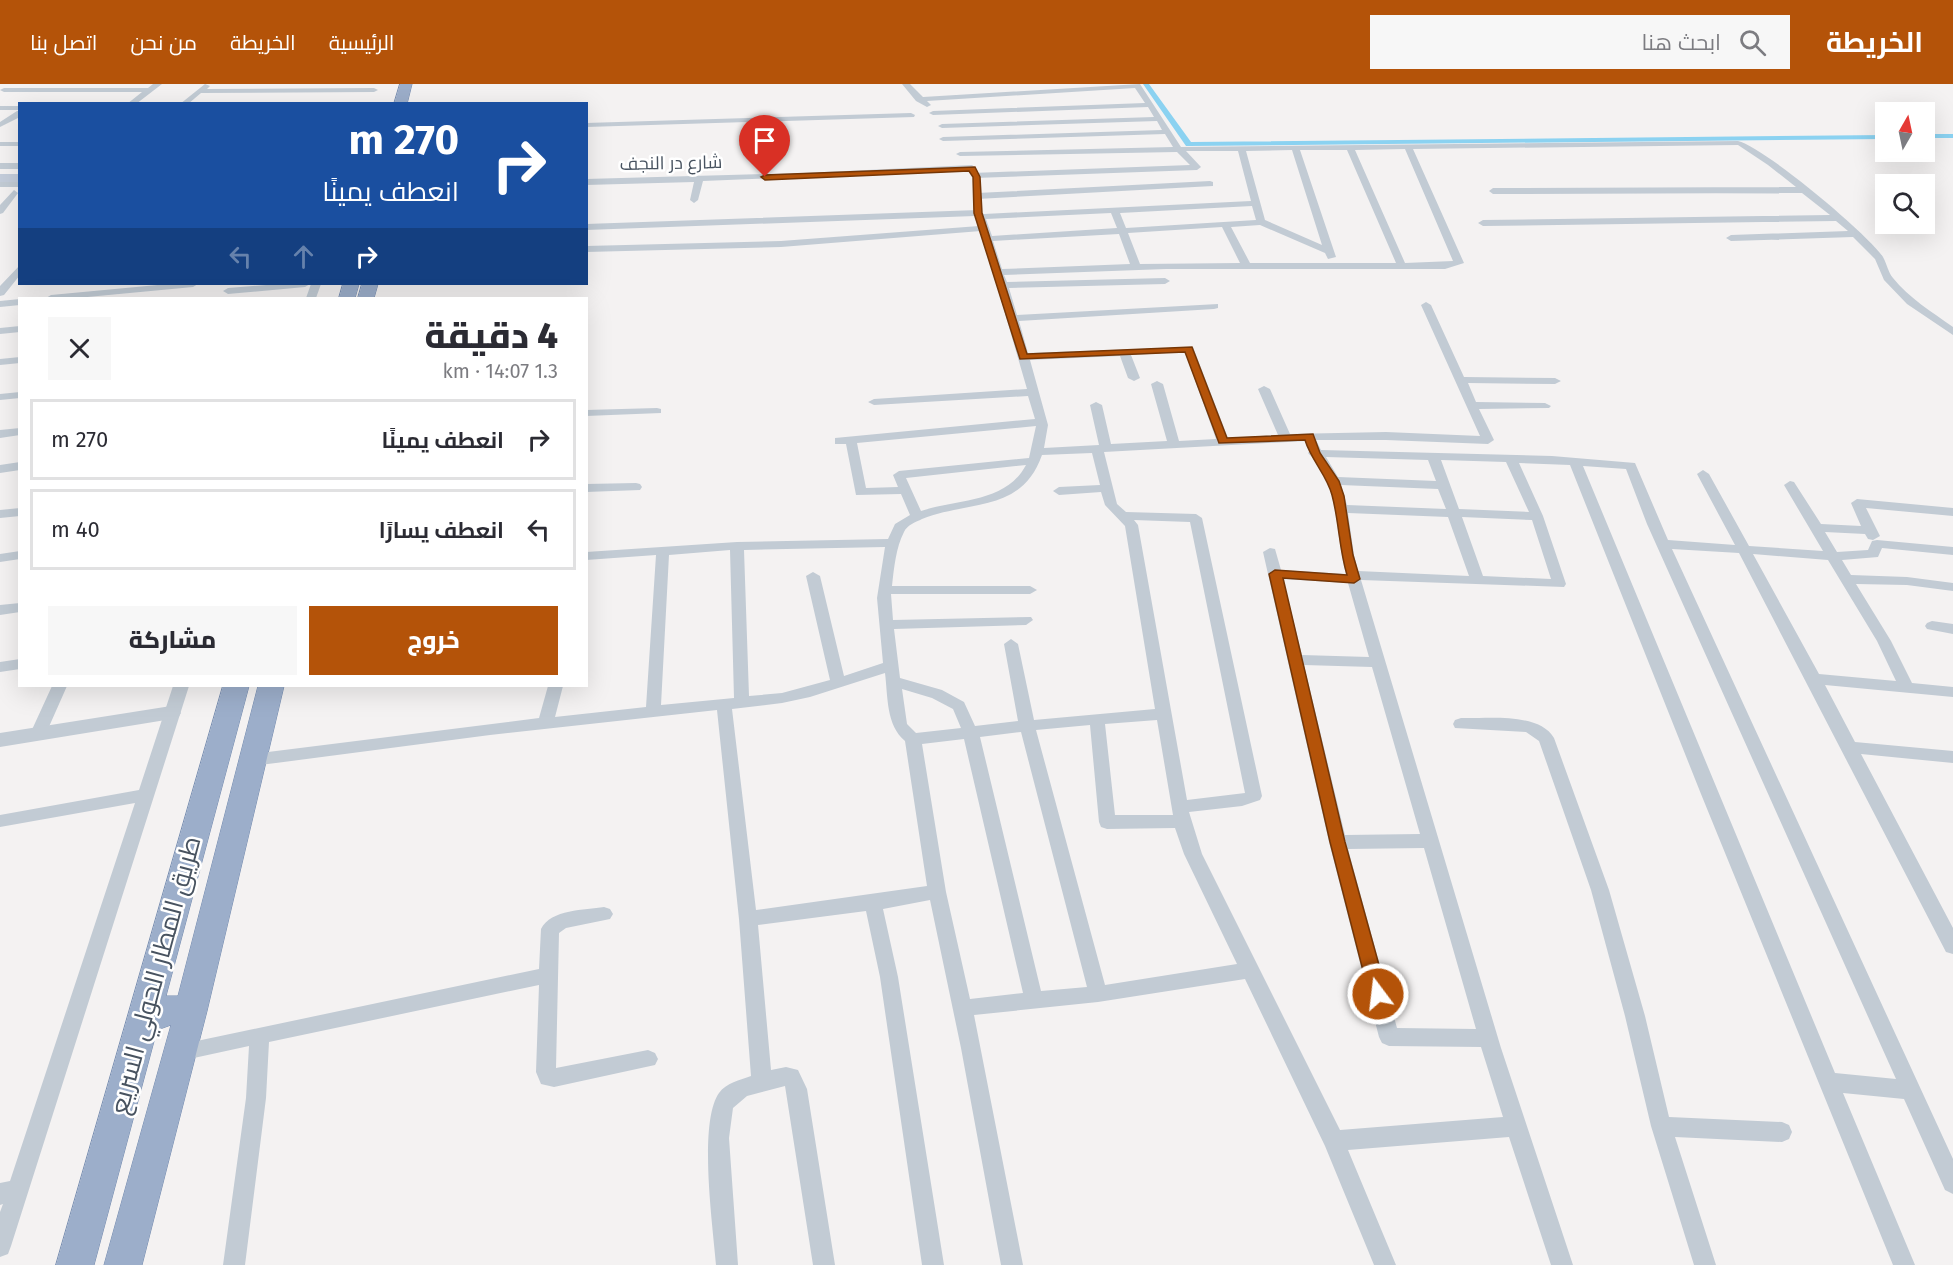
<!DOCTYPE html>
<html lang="ar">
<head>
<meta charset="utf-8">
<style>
	:root { --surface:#fff; --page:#f7f7f7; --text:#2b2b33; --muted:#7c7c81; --line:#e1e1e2; --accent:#b45309 }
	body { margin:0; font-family:"Fira Sans",Cairo,sans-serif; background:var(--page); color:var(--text); direction:rtl; height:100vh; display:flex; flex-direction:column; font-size:22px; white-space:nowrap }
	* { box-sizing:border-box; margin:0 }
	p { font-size:20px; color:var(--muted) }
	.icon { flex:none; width:33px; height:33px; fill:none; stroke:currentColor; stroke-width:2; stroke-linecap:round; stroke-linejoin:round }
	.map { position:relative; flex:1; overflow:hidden; direction:ltr }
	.side { position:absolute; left:18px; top:213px; width:570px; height:390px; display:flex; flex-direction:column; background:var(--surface); border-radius:0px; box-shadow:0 6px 24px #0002; direction:rtl }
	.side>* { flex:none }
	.hud { position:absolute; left:18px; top:18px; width:570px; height:183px; border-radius:0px; box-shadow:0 6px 24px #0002; direction:rtl; background:#1a4fa0; color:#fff; overflow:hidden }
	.needle { width:39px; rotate:9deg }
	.controls { position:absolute; left:1875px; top:18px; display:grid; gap:12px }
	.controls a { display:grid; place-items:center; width:60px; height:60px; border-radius:0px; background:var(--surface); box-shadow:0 6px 24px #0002; font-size:30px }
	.pin { position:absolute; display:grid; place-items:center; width:51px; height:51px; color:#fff; margin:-62px -26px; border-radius:50% 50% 50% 0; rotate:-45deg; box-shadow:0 0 6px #0007 }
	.pin .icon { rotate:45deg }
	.me { position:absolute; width:66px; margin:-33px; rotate:345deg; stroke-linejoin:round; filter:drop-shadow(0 0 4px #0008) }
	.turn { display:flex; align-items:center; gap:21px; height:126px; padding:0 30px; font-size:27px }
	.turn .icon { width:78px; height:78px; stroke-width:2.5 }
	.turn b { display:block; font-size:42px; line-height:51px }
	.lanes { display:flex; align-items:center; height:57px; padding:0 30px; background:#0003; justify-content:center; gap:30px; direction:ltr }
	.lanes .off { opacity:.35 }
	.round { display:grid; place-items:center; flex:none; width:63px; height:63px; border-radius:0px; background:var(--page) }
	.summary { display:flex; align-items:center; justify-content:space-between; height:102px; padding:0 30px }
	h1 { font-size:36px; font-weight:800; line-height:45px }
	.action { display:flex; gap:12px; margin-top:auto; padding:12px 30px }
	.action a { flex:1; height:69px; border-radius:0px; background:var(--accent); color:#fff; font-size:24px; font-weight:800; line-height:69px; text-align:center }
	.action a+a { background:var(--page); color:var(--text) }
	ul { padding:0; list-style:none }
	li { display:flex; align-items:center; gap:18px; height:81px; margin:0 12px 9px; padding:0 18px; border:3px solid var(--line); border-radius:0px }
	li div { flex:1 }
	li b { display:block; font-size:22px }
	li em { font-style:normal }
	header { display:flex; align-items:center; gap:36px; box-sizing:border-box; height:84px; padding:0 30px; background:var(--accent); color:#fff }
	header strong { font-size:28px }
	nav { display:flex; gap:33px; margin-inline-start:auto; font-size:21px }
	.search { width:420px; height:54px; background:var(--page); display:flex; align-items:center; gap:15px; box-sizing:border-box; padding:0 21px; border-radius:0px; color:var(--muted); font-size:22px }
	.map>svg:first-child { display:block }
</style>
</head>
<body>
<header>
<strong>الخريطة</strong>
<div class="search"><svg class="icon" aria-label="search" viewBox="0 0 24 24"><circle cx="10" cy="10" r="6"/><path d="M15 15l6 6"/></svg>ابحث هنا</div>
<nav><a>الرئيسية</a><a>الخريطة</a><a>من نحن</a><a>اتصل بنا</a></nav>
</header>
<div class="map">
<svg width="1953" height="1181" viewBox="0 0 1953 1181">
	<rect width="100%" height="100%" fill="#f4f2f2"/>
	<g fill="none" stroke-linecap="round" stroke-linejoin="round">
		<path fill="#8bd2f1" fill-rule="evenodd" d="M 1143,0 L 1149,0 L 1191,58 L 1886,51 L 1886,55 L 1189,62 L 1186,62 Z
			M 1924,50 L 1953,50 L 1953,54 L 1924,54 Z"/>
		<g stroke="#738aae" stroke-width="1">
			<path id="trunk" d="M 400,0 L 412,0 L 407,20 L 394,20 Z
				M 343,200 L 359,200 L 355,214 L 339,214 Z
				M 362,200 L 378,200 L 374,214 L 358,214 Z
				M 223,602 L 249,602 L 166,912 L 178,912 L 258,602 L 284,602 L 207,927 L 142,1181 L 104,1181 L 171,941 L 157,946 L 94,1181 L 56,1181 Z"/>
		</g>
		<path fill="#c2cbd4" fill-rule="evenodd" d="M 153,0 L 162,0 L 136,20 L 127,20 L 142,8 L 4,8 L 0,6 L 4,4 L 148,4 Z
			M 205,0 L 210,2 L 207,5 L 374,4 L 378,6 L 374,8 L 201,9 L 188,20 L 180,20 Z
			M 902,0 L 910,0 L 923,13 L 1140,0 L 1181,63 L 1738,57 C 1764,63 1868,150 1883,173 C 1887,180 1888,188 1893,194 C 1909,214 1932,228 1953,243 L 1953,251 L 1907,220 L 1884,196 L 1875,175 L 1853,153 L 1731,157 L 1726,154 L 1731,151 L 1848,147 L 1836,137 L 1483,142 L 1478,139 L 1483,136 L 1830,131 L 1802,109 L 1493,110 L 1489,107 L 1493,104 L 1796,103 L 1768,81 L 1738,61 L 1413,65 L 1464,179 L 1445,185 L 1166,185 L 1004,191 L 1007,198 L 1165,194 L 1170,197 L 1165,200 L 1009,204 L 1017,231 L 1218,220 L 1218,224 L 1214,225 L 1019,237 L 1028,269 L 1193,263 L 1228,354 L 1278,351 L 1258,305 L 1264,302 L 1270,305 L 1290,350 L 1386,348 L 1480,352 L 1421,221 L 1426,218 L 1431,221 L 1464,293 L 1555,294 L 1561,297 L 1555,300 L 1468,299 L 1476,318 L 1545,319 L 1551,322 L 1549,324 L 1479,325 L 1494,356 L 1488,360 L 1386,356 L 1316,356 L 1321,366 L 1552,372 L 1635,379 L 1668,456 L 1735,461 L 1697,390 L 1703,386 L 1709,390 L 1749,462 L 1823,467 L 1784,401 L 1790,397 L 1794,398 L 1821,440 L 1861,442 L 1851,419 L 1857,415 L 1953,424 L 1953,432 L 1866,424 L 1880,452 L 1873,456 L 1868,455 L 1865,450 L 1825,448 L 1837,468 L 1868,466 L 1872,457 L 1877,456 L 1953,463 L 1953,471 L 1882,464 L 1878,473 L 1842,476 L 1851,491 L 1907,493 L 1953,499 L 1953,507 L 1907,501 L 1856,500 L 1891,557 L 1912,599 L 1953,603 L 1953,613 L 1825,601 L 1855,658 L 1953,667 L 1953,679 L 1861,670 L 1953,844 L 1953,870 L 1946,868 L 1739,469 L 1672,465 L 1953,1075 L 1953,1110 L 1945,1106 L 1904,1015 L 1843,1009 L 1915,1181 L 1893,1181 L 1701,710 L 1570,381 L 1519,379 L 1543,432 L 1566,500 L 1564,503 L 1361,496 L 1501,964 L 1573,1181 L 1551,1181 L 1509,1053 L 1348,1066 L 1396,1181 L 1374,1181 L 1325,1062 L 1245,895 L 1098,918 L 974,931 L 1023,1181 L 1001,1181 L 961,964 L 930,816 L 883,825 L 898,893 L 944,1181 L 922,1181 L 880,893 L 866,827 L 758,841 L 771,986 L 786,983 L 798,986 L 807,1005 L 835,1181 L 813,1181 L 785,1002 L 747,1012 L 733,1024 L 729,1054 L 738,1181 L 716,1181 C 713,1143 698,1039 719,1009 C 726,999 740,996 751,992 L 739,835 L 717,626 L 490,651 L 253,682 L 247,680 L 245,676 L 247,672 L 253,670 L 539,634 L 548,602 L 563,602 L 555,633 L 646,623 L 656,471 L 586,476 L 586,468 L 737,458 L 888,455 L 895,440 L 910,431 L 901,410 L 856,411 L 846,360 L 835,360 L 835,354 L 1035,335 L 1028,312 L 874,321 L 868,318 L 874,315 L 1027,305 L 981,147 L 781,163 L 586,168 L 586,162 L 781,157 L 979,142 L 975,132 L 586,146 L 586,140 L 978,126 L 984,130 L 1251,117 L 1238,67 L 1186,67 L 1201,83 L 1197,86 L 975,94 L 971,91 L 972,89 L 1190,81 L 1177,68 L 960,72 L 956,70 L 960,68 L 1173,63 L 1165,50 L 943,57 L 939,55 L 943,53 L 1162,46 L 1157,37 L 942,44 L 938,42 L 942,40 L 1154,33 L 1148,23 L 933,31 L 929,29 L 933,27 L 1145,19 L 1135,4 L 927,17 L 931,21 L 927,23 L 916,17 ZM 1405,65 L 1453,177 L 1405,179 L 1355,66 ZM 1292,66 L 1322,161 L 1265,136 L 1246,67 ZM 1300,66 L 1347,66 L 1396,179 L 1250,179 L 1231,143 L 1260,141 L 1325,169 L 1328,175 L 1336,173 ZM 1252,122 L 1256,136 L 1126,144 L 1120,129 ZM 1111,129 L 1117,144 L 992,152 L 986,135 ZM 1222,143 L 1240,179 L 1140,180 L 1128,149 ZM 1119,150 L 1130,180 L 1002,185 L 993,157 ZM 1185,268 L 1216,355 L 1179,357 L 1163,300 L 1157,297 L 1151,300 L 1167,357 L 1111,360 L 1102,321 L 1096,318 L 1090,321 L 1099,361 L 1044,364 L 1048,341 L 1030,276 L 1120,272 L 1128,294 L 1134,297 L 1140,294 L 1131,271 ZM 1036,342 L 1029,374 L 899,387 L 893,391 L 898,403 L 866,404 L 857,359 ZM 1305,357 L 1310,367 L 1308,369 C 1341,399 1334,449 1346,490 L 1281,486 L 1275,465 L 1270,464 L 1263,468 L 1329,758 L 1379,953 L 1382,959 L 1389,962 L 1481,963 L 1503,1033 L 1340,1046 L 1202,770 L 1189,728 L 1242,722 L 1260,716 L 1262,712 L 1202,434 L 1196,430 L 1126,428 L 1117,420 L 1104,368 ZM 1092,369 L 1100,401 L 1059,403 L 1053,407 L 1059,411 L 1101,408 L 1105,421 L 1125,442 L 1155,625 L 1034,636 L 1018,560 L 1011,555 L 1004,560 L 1018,637 L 975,642 L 964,618 L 942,606 L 900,594 L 894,545 L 1026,541 L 1033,536 L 1031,533 L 893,536 L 891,510 L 1030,510 L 1037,506 L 1030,502 L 892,502 C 894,484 896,463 904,448 C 907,441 916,438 922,435 C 969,416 1021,430 1042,371 ZM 1326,373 L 1428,376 L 1436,397 L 1338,393 ZM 1441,376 L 1506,378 L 1529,428 L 1459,425 ZM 1026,381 C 1006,419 957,415 921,427 L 906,394 ZM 1583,382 L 1626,385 L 1647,440 L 1896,995 L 1835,989 ZM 1341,401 L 1438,405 L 1446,425 L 1347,421 ZM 1348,429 L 1448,433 L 1469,492 L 1358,487 L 1354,471 ZM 1462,433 L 1532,436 L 1551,495 L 1483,492 ZM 1134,436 L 1190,438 L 1245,709 L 1187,716 L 1138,441 ZM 885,463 L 877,514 L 883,579 L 844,592 L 820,492 L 813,488 L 806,492 L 830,596 L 782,609 L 749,612 L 744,466 ZM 730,466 L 734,614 L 661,621 L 669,471 ZM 1753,470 L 1828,476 L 1877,557 L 1896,597 L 1819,590 ZM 1283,495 L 1348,499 L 1369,573 L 1302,571 ZM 1304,581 L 1372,583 L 1420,750 L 1345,751 ZM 885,589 C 888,613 886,641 905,657 L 927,802 L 756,826 L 732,625 L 782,619 L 810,613 ZM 902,605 L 932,614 L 953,625 L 961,644 L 916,649 L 907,640 ZM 1157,636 L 1173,731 L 1115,731 L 1105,640 ZM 1090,641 L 1099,738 L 1101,743 L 1107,745 L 1175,744 L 1184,770 L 1237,880 L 1105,901 L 1036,646 ZM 1021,648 L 1087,903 L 1041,907 L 980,653 ZM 964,655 L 1023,909 L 970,915 L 946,808 L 922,660 ZM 1424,764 L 1476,945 L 1397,944 L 1348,765 Z
			M 0,22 L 20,22 L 20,26 L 0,26 Z
			M 17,27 L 20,27 L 20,33 L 0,43 L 0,38 Z
			M 911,29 L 915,31 L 914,33 L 586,43 L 586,39 Z
			M 0,58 L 20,58 L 20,62 L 0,62 Z
			M 0,79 L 20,79 L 20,85 L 0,85 Z
			M 972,81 L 976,84 L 975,86 L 703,97 L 698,116 L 694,119 L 690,116 L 694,98 L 586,101 L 586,95 L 804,89 Z
			M 0,97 L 20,97 L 20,103 L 0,103 Z
			M 1210,97 L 1213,98 L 1213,102 L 977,115 L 973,112 L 977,109 Z
			M 14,106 L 18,109 L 3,129 L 0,130 L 0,121 Z
			M 20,181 L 20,191 L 4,211 L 0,212 L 0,202 Z
			M 168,200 L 198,200 L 193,203 L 77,214 L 46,214 L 51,211 Z
			M 278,200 L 310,200 L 305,203 L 228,210 L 223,207 L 228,204 Z
			M 311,200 L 321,200 L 316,214 L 306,214 Z
			M 20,215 L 20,221 L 0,223 L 0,217 Z
			M 20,242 L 20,248 L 0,250 L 0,244 Z
			M 20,273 L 20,279 L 0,281 L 0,275 Z
			M 20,308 L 20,314 L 0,316 L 0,310 Z
			M 657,324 L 661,325 L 661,329 L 586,332 L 586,326 Z
			M 20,344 L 20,351 L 0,354 L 0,346 Z
			M 20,378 L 20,386 L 0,389 L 0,381 Z
			M 636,399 L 640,400 L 642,403 L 640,406 L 586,408 L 586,400 Z
			M 20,424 L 20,432 L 0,434 L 0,426 Z
			M 20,467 L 20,475 L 0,478 L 0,470 Z
			M 20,519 L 20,528 L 0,531 L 0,521 Z
			M 1932,537 L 1953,540 L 1953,550 L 1927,545 L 1925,542 L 1927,539 Z
			M 20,575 L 20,585 L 0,588 L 0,578 Z
			M 52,602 L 67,602 L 44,654 L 32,654 L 30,650 Z
			M 173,602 L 189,602 L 11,1162 L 8,1170 L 0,1173 L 0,1128 L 3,1120 L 0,1121 L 0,1099 L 10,1097 L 135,719 L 0,743 L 0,731 L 139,706 Z
			M 1461,634 C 1488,635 1539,628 1554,654 L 1609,806 L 1645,932 L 1669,1033 L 1782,1038 L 1789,1041 L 1792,1048 L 1789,1055 L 1782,1058 L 1675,1053 L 1716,1181 L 1694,1181 L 1651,1042 L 1625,932 L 1591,806 L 1539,657 L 1526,648 L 1455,644 L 1453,640 L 1455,636 Z
			M 604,823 L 610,825 L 613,830 L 610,835 L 566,844 L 559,849 L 556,984 L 648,966 L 655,969 L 658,975 L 655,981 L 554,1003 L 541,1000 L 536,988 L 539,901 L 269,958 L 266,1014 L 245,1181 L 223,1181 L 246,1014 L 249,962 L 180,977 L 173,974 L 170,968 L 173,962 L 539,885 L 541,845 C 551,825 585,826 604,823 Z"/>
		<path fill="#c2cbd4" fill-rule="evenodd" d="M 171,622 L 178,624 L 181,629 L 178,634 L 0,663 L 0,649 Z"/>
		<path fill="#c4cddb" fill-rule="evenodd" d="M 0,90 L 20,90 L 20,98 L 0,98 Z"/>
		<use href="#trunk" fill="#9caeca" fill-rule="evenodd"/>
	</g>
	<path fill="#b45309" stroke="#753606" stroke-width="1.5" d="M 975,83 L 980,93 L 982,129 L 1027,270 L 1192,263 L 1227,354 L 1313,350 L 1320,369 L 1339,397 L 1344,412 L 1353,471 L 1360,495 L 1354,499 L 1283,494 L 1345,758 L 1387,910 L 1384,915 L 1378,917 L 1372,915 L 1369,910 L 1330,758 L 1269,490 L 1275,486 L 1347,491 C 1339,464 1339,437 1332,411 C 1327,391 1311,376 1305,356 L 1219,359 L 1185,268 L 1020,275 L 974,129 L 973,93 L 969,87 L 765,96 L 761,93 L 765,91 Z"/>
	<g text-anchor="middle" stroke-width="5" stroke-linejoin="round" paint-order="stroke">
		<g font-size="18" fill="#485360" stroke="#fff">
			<text transform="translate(671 79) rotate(-1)" y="6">شارع در النجف</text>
		</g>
		<g font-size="26" fill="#485360" stroke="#fff">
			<text transform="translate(155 891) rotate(-75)" y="9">طريق المطار الحولي السريع</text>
		</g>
	</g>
</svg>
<div class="controls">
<a><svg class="needle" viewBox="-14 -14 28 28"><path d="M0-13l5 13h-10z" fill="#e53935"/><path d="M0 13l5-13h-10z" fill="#7c7c81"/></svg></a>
<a><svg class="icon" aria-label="search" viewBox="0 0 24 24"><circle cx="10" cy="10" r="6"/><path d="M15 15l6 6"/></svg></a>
</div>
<div class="pin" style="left:765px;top:93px;background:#d93025"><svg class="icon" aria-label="arrive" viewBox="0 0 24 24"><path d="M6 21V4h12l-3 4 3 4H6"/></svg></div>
<svg class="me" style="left:1378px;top:910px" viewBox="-20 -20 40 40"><circle r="17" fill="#b45309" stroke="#fff" stroke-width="3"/><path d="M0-11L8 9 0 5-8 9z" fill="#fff"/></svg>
<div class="hud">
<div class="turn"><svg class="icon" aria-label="right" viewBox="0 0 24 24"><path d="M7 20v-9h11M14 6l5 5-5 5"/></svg><div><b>270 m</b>انعطف يمينًا</div></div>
<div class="lanes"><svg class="icon off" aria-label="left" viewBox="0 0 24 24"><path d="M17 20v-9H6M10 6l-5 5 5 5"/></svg><svg class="icon off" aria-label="ahead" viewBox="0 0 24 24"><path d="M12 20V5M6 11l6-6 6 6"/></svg><svg class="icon" aria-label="right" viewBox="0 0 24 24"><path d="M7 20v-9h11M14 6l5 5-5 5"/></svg></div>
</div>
<section class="side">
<div class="summary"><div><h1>4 دقيقة</h1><p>1.3 km · 14:07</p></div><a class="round"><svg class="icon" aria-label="close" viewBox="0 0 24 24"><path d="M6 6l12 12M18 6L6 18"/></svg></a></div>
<ul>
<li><svg class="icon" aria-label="right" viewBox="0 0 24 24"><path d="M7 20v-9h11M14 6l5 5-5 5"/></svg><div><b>انعطف يمينًا</b></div><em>270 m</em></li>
<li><svg class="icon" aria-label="left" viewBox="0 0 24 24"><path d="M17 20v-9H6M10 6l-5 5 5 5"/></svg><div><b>انعطف يسارًا</b></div><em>40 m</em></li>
</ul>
<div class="action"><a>خروج</a><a>مشاركة</a></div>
</section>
</div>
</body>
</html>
